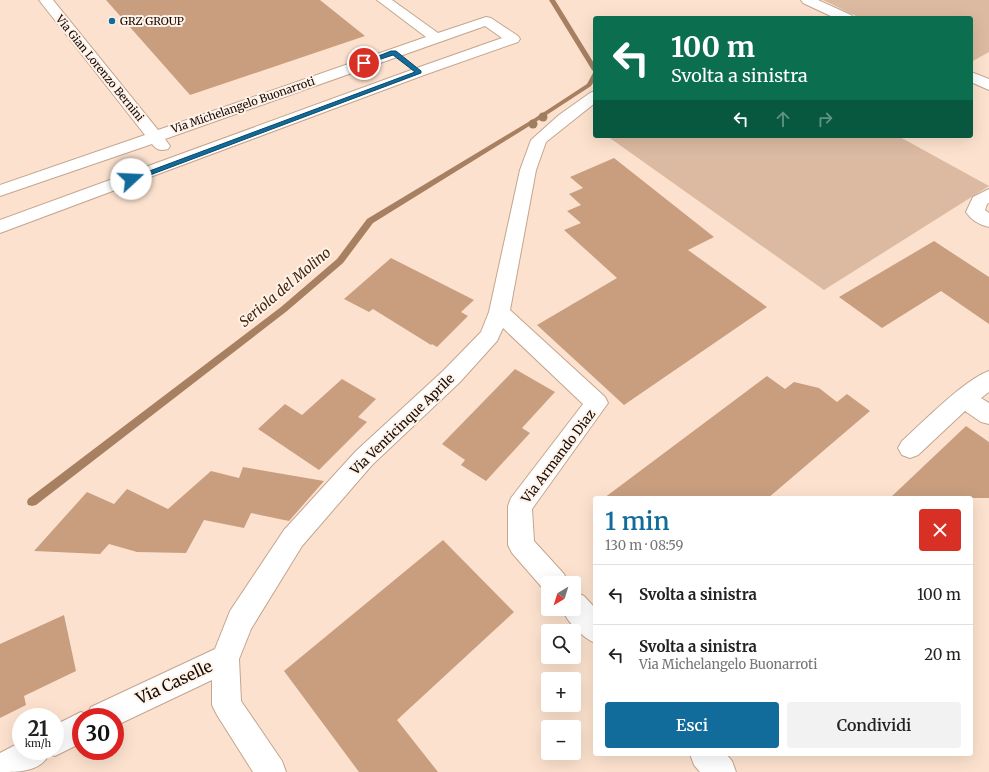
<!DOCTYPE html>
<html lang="it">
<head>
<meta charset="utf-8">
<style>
	:root { --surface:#fff; --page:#f2f2f2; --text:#222; --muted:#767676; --line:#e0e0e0; --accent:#116c9b }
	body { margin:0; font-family:Merriweather,serif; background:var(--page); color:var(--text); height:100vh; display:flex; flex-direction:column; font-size:15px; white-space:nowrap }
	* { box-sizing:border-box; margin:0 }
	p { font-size:13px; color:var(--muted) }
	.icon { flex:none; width:22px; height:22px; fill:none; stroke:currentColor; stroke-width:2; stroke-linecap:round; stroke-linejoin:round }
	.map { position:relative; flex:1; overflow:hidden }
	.sheet { position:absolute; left:593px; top:496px; width:380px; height:260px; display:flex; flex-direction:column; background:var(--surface); border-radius:4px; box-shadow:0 4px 16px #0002 }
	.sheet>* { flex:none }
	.hud { position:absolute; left:593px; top:16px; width:380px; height:122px; border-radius:4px; box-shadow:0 4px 16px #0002; background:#0b6e4f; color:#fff; overflow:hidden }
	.needle { width:26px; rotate:218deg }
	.fabs { position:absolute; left:541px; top:576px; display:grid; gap:8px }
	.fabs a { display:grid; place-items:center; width:40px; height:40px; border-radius:4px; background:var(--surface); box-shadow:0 4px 16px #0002; font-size:20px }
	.speed { position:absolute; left:12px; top:708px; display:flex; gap:8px; font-size:20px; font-weight:700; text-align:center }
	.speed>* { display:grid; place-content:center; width:52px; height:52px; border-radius:50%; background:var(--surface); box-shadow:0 4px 16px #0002; line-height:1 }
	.speed small { font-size:10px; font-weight:400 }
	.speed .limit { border:6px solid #d22; background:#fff; color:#111 }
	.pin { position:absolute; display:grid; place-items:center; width:34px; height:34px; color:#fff; margin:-17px; border:2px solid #fff; border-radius:50%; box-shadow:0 1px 4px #0007 }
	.me { position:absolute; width:44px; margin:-22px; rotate:70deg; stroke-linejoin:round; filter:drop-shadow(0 0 3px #0008) }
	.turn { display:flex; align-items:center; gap:14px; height:84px; padding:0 12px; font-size:18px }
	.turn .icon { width:52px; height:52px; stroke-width:2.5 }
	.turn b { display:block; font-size:28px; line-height:34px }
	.lanes { display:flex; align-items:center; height:38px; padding:0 12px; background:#0003; justify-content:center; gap:20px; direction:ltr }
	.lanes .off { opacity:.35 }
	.round { display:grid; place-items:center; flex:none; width:42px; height:42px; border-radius:4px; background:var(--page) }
	.headline { display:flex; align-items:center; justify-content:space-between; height:68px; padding:0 12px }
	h1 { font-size:24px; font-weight:600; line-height:30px; color:var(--accent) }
	.action { display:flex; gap:8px; margin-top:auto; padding:8px 12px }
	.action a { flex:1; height:46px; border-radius:4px; background:var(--accent); color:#fff; font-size:16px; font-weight:600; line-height:46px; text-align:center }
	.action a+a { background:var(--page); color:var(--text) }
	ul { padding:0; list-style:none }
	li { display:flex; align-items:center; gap:12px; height:60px; padding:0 12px; border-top:1px solid var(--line) }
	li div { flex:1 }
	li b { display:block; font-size:15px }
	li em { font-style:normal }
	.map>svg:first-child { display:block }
</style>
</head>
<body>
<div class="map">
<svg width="989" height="772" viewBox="0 0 989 772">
	<rect width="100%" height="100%" fill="#fce2ce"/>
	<path fill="#dcbaa1" d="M 823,0 L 989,0 L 989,52 L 971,62 L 971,18 L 860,18 Z
		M 607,136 L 898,136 L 989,186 L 824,290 Z"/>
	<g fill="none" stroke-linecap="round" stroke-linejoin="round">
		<path fill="#a77f61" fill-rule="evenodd" d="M 549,0 L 555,0 L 595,65 L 595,72 L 592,70 Z
			M 595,72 L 595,80 L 591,86 L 539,120 L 373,223 L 343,263 L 287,311 L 36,505 L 32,506 L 28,505 L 27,502 L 28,499 L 281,307 L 337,259 L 367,219 L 535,118 L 587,84 L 593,73 Z"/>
	</g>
	<path fill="#c89e7f" d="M 106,0 L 320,0 L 365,36 L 190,95 Z
		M 614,158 L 714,237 L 688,250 L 767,307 L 624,405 L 537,325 L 617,278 L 564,230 L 581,223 L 567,211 L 581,205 L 569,194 L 583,188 L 570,177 Z
		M 934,241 L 989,277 L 989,324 L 941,291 L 882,328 L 839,297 Z
		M 391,258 L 474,300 L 461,312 L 468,316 L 437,347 L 432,344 L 431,345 L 373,309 L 369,312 L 344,299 Z
		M 515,369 L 555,392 L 522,428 L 530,433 L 486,481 L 461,465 L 465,460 L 442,444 Z
		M 767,376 L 785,389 L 794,382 L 819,388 L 837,402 L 847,394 L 870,411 L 768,498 L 604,498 Z
		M 342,379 L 376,399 L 358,417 L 367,422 L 319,470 L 258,429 L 285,404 L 302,415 Z
		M 966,426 L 989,442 L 989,498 L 890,498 Z
		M 243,467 L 324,481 L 289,521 L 251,513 L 244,528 L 204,520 L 186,553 L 137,552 L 109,544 L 100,554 L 34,551 L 87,492 L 114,504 L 127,489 L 168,509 L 211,471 L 239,478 Z
		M 443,540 L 514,612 L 397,720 L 438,772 L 359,772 L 284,671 Z
		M 64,615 L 76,671 L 24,696 L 26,705 L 0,718 L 0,644 Z"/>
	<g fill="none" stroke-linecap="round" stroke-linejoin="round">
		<g stroke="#c4a58e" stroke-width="2">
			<path id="minor" d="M 39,0 L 53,0 L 158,130 L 426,37 L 377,0 L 392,0 L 438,33 L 486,17 L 491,18 L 518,36 L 520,39 L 518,42 L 424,75 L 0,233 L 0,220 L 414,69 L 502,38 L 485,26 L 165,139 L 170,146 L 168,149 C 160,151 157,150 152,144 L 0,196 L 0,185 L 145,135 Z
				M 801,0 L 818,0 L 851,15 L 853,18 L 835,18 L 803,3 Z
				M 971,72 L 989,79 L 989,90 L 971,82 Z
				M 595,91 L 595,103 L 546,142 L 536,170 L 510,310 L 605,397 L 608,403 L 532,509 L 534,541 L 564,574 L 568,583 L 548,583 L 548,593 L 546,592 L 512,553 L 508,545 L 508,506 L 511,498 L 583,404 L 503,328 L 497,341 L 460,382 L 372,465 L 302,546 L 251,629 L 239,659 L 241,701 L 282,761 L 286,772 L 253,772 L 217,715 L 212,705 L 212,680 L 115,726 L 115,717 L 81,717 L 81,743 L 55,756 L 49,754 C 41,772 18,772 0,772 L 0,753 L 21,742 L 21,751 L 55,751 L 55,725 L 81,712 L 87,715 L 91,707 L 215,649 L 230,611 L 284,530 L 356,451 L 444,370 L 481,332 L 489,312 L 520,170 L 531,140 L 559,115 L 590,93 Z
				M 989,189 L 989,203 L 987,204 L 985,210 L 989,213 L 989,227 C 980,225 971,220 966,212 L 973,197 Z
				M 989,371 L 989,392 L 981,398 L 989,403 L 989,424 L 981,422 L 965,411 L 918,455 L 910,458 L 902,455 L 898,448 L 902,441 C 923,422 964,380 989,371 Z
				M 574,592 L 584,596 L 595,608 L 595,643 C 582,637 568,623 562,609 L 574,609 Z
				M 690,754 L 726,754 L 732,761 L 736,772 L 700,772 L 694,765 Z"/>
		</g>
		<use href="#minor" fill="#fff" fill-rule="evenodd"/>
	</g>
	<g fill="#9f7e5f">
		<circle cx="543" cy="117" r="4.5"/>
		<circle cx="533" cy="124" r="4.5"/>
	</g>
	<path fill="#116c9b" stroke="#0b4665" d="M 391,51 L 396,51 L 421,71 L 421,73 L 134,181 L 131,181 L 128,179 L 415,72 L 393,55 L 366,64 L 361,63 Z"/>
	<circle fill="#116c9b" stroke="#fff2e8" stroke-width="1.5" cx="112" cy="21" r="4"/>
	<g text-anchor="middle" stroke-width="4" stroke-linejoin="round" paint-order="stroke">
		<g font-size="11" fill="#150a04" stroke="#fff2e8" text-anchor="start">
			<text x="120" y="25">GRZ GROUP</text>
		</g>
		<g font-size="11" fill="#150a04" stroke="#fff2e8">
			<text transform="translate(100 68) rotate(51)" y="4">Via Gian Lorenzo Bernini</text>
			<text transform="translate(243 105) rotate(-19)" y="4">Via Michelangelo Buonarroti</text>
		</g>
		<g font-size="13" fill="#150a04" stroke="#fff2e8">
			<text transform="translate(402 424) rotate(-44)" y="5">Via Venticinque Aprile</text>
			<text transform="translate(558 456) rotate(-53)" y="5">Via Armando Diaz</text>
		</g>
		<g font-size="14" font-style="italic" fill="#42250c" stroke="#fff2e8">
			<text transform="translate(285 287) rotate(-40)" y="5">Seriola del Molino</text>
		</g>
		<g font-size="16" fill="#150a04" stroke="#fff2e8">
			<text transform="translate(174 682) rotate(-25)" y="6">Via Caselle</text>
		</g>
	</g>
</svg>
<div class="fabs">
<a><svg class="needle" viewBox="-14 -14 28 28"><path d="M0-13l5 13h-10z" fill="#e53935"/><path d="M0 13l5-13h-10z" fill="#767676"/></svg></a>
<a><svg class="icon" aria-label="search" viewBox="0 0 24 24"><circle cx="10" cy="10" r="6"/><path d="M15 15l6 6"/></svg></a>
<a>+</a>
<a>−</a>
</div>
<div class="speed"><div>21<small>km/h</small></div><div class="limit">30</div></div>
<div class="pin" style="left:364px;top:63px;background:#d93025"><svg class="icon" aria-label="arrive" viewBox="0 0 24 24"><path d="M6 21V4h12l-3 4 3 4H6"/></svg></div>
<svg class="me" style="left:131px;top:179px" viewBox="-20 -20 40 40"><circle r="19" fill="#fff"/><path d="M0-13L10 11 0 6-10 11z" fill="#116c9b"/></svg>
<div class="hud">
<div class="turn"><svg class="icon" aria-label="left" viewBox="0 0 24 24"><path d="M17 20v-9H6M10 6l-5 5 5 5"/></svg><div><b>100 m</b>Svolta a sinistra</div></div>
<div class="lanes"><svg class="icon" aria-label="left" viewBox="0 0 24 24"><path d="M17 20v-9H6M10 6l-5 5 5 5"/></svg><svg class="icon off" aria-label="ahead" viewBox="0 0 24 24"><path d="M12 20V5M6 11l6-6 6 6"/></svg><svg class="icon off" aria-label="right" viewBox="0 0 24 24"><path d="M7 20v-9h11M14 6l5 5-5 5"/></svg></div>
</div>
<section class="sheet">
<div class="headline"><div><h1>1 min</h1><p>130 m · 08:59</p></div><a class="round" style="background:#d93025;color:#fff"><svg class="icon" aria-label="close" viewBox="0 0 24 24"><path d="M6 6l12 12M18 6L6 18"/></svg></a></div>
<ul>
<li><svg class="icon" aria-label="left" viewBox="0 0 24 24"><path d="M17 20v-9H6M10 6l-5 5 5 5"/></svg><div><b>Svolta a sinistra</b></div><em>100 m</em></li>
<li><svg class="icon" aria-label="left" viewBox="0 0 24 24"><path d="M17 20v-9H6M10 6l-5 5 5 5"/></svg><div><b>Svolta a sinistra</b><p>Via Michelangelo Buonarroti</p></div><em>20 m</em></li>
</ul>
<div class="action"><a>Esci</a><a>Condividi</a></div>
</section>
</div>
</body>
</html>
